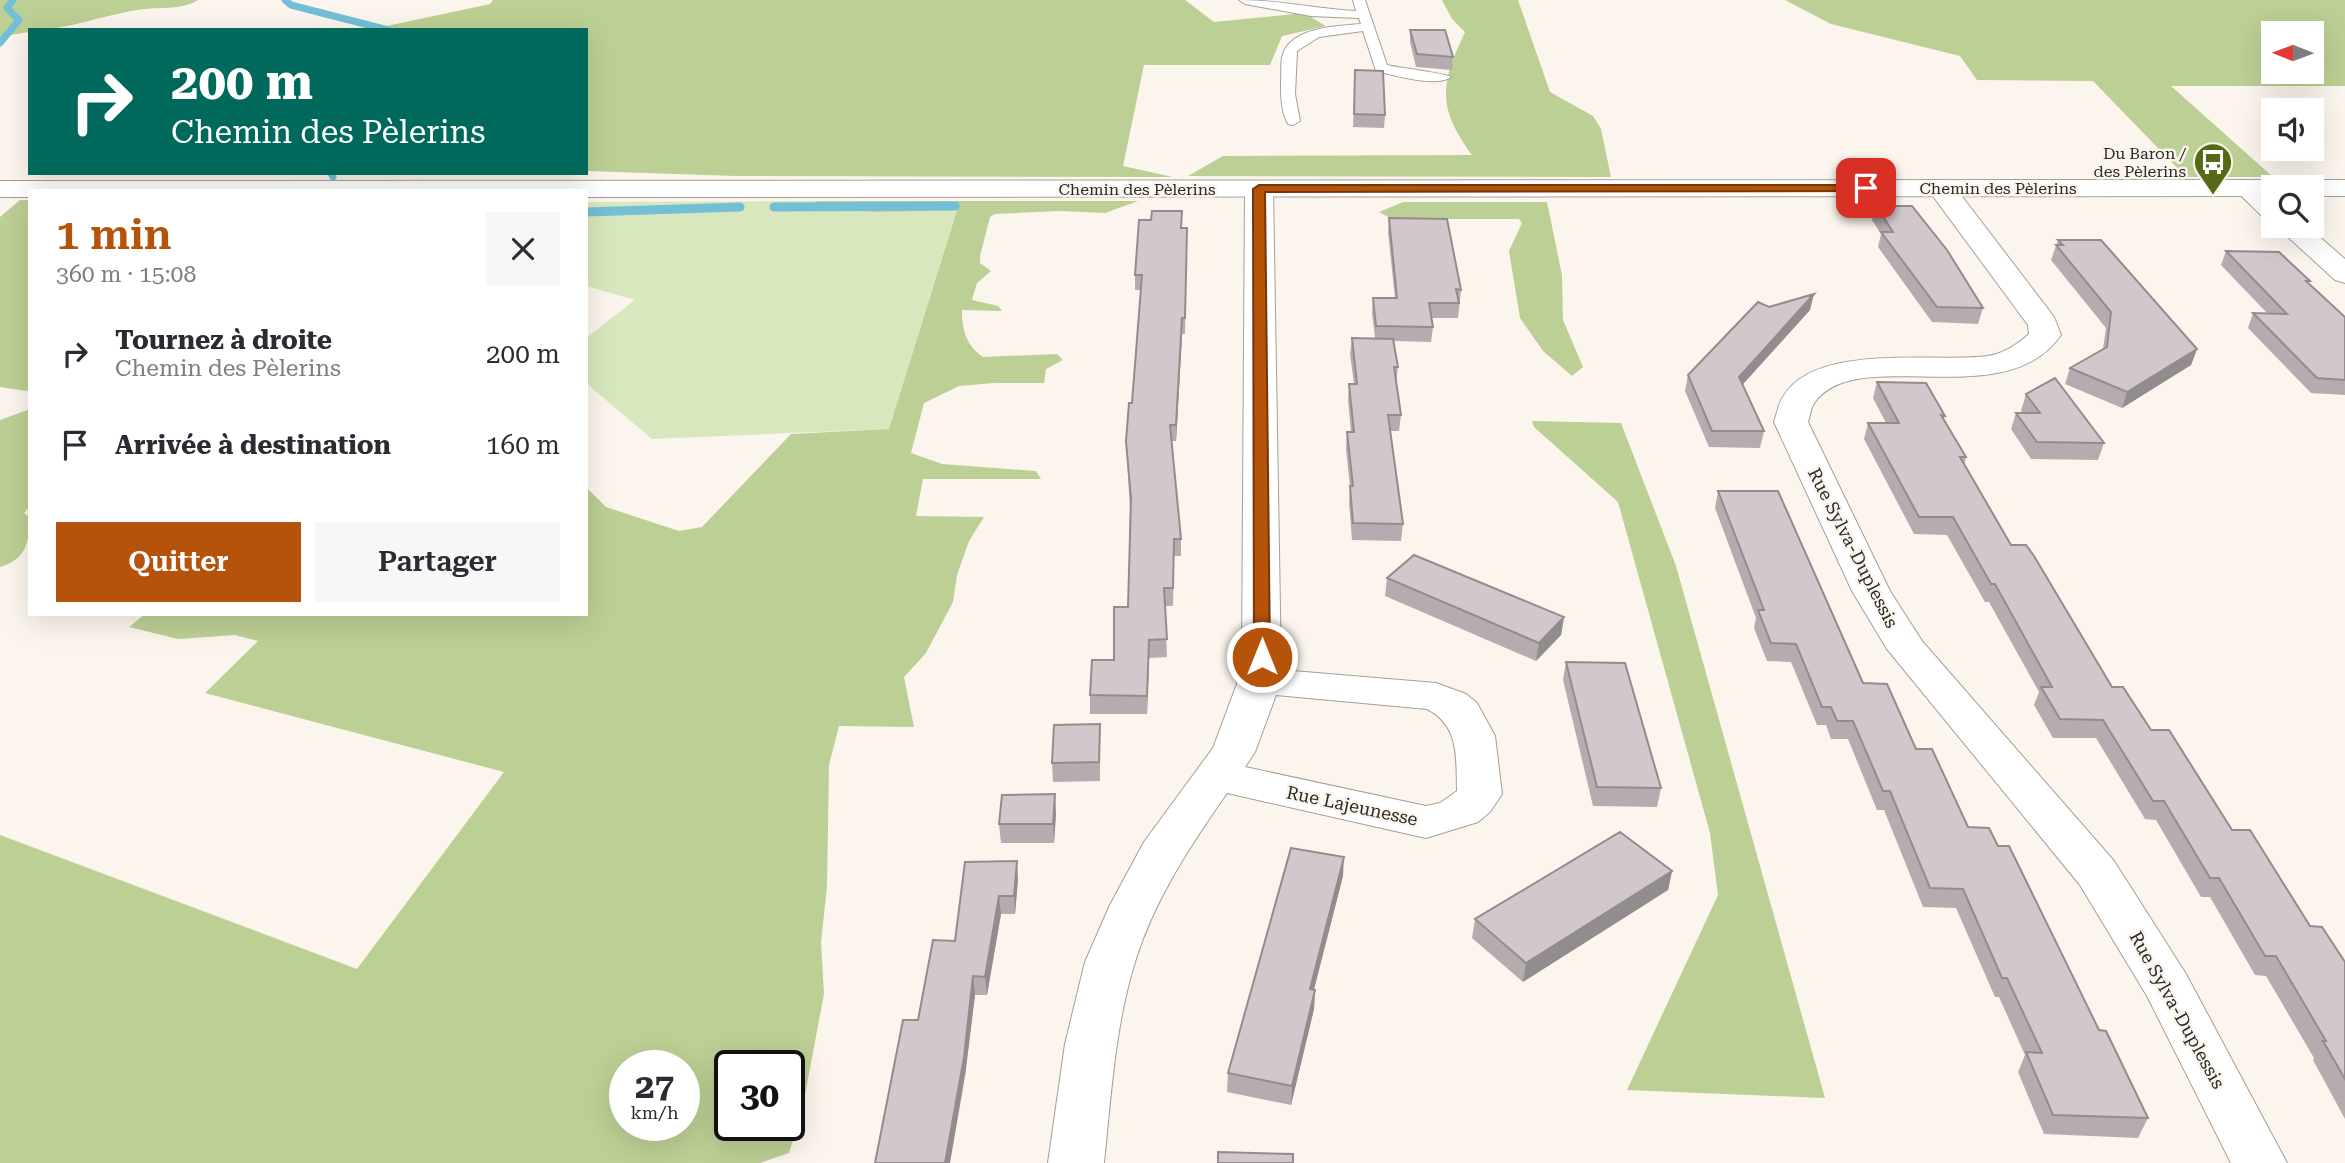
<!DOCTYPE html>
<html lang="fr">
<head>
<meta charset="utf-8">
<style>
	:root { --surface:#fff; --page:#f7f7f7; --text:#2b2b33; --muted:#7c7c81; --accent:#b45309 }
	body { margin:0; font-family:"Roboto Serif",serif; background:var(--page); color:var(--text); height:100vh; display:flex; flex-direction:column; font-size:26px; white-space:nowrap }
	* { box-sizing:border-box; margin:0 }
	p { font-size:23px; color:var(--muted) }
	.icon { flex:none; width:38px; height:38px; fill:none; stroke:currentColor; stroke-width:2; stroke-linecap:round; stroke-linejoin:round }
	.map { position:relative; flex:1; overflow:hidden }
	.details { position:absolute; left:28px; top:189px; width:560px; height:427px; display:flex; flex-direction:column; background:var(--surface); border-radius:0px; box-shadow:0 7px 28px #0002 }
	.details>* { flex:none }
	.hud { position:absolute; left:28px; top:28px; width:560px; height:147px; border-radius:0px; box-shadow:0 7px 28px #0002; background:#00695c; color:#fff; overflow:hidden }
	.needle { width:46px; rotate:271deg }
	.buttons { position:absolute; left:2261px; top:21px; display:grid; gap:14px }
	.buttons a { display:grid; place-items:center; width:63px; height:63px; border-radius:0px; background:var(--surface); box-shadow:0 7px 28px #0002; font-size:35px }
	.speed { position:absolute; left:609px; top:1050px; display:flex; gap:14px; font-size:35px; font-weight:700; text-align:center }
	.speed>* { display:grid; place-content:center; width:91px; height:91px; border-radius:50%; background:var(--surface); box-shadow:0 7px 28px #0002; line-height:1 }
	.speed small { font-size:18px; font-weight:400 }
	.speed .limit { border:4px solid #111; border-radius:10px; background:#fff; color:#111 }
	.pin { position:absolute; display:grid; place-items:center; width:60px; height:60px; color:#fff; margin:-30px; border-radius:14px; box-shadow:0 4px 10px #0006 }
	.me { position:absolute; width:77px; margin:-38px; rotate:0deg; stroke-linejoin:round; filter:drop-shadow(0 0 5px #0008) }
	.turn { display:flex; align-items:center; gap:24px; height:147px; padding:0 28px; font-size:32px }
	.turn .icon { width:91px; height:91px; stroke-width:2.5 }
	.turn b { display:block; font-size:49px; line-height:60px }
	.round { display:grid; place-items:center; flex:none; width:74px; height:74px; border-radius:0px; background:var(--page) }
	.overview { display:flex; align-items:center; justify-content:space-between; height:119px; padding:0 28px }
	h1 { font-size:42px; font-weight:600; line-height:52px; color:var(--accent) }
	.action { display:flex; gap:14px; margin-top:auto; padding:14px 28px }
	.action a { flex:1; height:80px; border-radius:0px; background:var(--accent); color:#fff; font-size:28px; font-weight:600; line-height:80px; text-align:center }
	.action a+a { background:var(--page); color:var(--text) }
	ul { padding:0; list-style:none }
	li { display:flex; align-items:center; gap:21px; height:91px; padding:0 28px }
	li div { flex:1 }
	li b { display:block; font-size:26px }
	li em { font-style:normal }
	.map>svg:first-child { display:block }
</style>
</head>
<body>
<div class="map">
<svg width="2345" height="1163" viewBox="0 0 2345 1163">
	<rect width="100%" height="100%" fill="#fbf5ed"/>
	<path fill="#d8e7bd" d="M 816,201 L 823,209 L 877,212 L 957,209 L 889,429 L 652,439 L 586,383 L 586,338 L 635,300 L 586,286 L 586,202 Z"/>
	<path fill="#bccf94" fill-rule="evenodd" d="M 0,0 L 198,0 C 182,10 163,7 144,9 C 106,14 69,30 30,30 L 30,32 L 3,36 L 0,43 Z
		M 493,0 L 1185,0 L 1214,22 L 1304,13 L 1326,26 L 1282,36 L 1270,65 L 1144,65 L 1123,166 L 1173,177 L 736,176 L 586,171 L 586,30 L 368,30 L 490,4 Z
		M 1442,0 L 1518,0 L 1550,92 L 1593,116 L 1601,129 L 1611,177 L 1188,176 L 1223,156 L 1472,155 C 1437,107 1440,85 1465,32 L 1452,19 Z
		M 1785,0 L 2345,0 L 2345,86 L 2171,86 L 2273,177 L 2186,177 L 2093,81 L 1977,80 L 1960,56 L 1831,24 ZM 2312,33 L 2312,72 L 2273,72 L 2273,33 Z
		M 20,200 L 30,200 L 30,389 L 26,391 L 0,387 L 0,217 Z
		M 816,201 L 1138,201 L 1105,213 L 1059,211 L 995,214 L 990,217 L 980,256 L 980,263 L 991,271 L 977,283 L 972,300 L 998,306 L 1002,311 L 962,310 C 962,330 966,345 983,357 L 1057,354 L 1063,360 L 1046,369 L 1044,383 L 994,383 L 959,386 L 924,403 L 911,453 L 942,464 L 1036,471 L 1041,479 L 923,479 L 916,516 L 984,517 L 969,541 L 957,575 L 953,602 L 926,653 L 904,677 L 914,727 L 839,726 L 829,765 L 827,887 L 821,942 L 824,994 L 801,1116 L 789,1153 L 760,1163 L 0,1163 L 0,835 L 357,969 L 504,772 L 205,693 L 258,641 L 235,635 L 178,639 L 129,627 L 145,614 L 586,614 L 586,487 L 606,507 L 679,531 L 702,527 L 791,434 L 889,429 L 957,210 L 877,212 L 822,209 ZM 625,1066 L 684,1066 L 684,1125 L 625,1125 ZM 730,1066 L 789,1066 L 789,1125 L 730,1125 Z
		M 1403,202 L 1547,202 L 1562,275 L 1563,320 L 1583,367 L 1572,376 L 1543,351 L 1520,318 L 1509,251 L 1522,223 L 1519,219 L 1392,219 L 1379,212 Z
		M 30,409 L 30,506 L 24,513 L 30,517 C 30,541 26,560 0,567 L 0,420 Z
		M 1532,421 L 1621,423 L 1676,566 L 1825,1098 L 1627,1090 L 1718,895 L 1710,833 L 1618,502 L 1534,427 Z"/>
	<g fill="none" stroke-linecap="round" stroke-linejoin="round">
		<path stroke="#73bfd6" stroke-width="7" d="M 285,0 L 291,5 L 388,30
			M 0,43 L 19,20 L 7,8 L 13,0
			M 331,173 L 333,177"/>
		<path stroke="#73bfd6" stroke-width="9" d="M 774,207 L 955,206
			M 586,212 L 740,207"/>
		<g stroke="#a59f98" stroke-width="2">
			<path id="service" d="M 1239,0 C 1278,0 1317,9 1356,11 L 1353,0 L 1365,0 L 1387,65 C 1399,68 1445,73 1451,77 C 1436,88 1394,75 1376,71 L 1363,31 L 1319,37 L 1297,51 L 1295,94 L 1300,121 L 1293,125 L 1288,124 C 1281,111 1281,96 1281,81 C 1282,73 1280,63 1283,54 C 1292,27 1337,26 1361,24 L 1359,18 L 1311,16 L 1245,4 Z"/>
		</g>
		<g stroke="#a59f98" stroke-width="2">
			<path id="minor" d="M 1941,180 L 1951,182 L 2054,317 L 2061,335 C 2005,416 1858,343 1815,402 C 1811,407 1810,416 1808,422 L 1890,591 L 1922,641 L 2114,861 L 2186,974 L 2287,1163 L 2231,1163 L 2147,996 L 2080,885 L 1887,649 L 1852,591 L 1774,422 C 1777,414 1778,404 1783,397 C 1815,342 1935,363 1987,356 C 2003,354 2018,344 2029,334 L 2028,325 L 1927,188 L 1931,182 Z
				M 2247,180 L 2257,182 L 2273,197 L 2273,219 L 2263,217 L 2233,188 L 2237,182 Z
				M 1259,181 L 1269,183 L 1273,189 L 1281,670 L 1436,683 L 1466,694 L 1477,703 L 1495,736 L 1502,794 L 1490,812 L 1478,822 L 1426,838 L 1227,793 C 1190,846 1154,900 1135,962 C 1115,1026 1111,1096 1104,1163 L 1048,1163 L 1065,1044 L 1085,962 L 1110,905 L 1144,842 L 1213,748 L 1238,681 L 1242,657 L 1245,189 L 1249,183 ZM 1276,695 L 1427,709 C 1460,726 1456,758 1457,791 L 1440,803 L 1426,806 L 1245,767 L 1255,752 Z
				M 2276,226 L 2307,226 L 2345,259 L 2345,283 L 2335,280 Z"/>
		</g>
		<g stroke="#a59f98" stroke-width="2">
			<path id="tertiary" d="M 2273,180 L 2283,182 L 2286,187 L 2273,187 L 2273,196 L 586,197 L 586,191 L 30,191 L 30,197 L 0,197 L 0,181 Z
				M 2312,180 L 2345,180 L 2345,196 L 2312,196 L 2312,187 L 2299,187 L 2302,182 Z"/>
		</g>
		<use href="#service" fill="#fff" fill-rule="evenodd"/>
		<use href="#minor" fill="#fff" fill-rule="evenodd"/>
		<use href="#tertiary" fill="#fff" fill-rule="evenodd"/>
	</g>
	<path fill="#b5acaf" d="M 1410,30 L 1453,57 L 1452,70 L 1416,67 L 1410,42 Z
		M 1355,70 L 1385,115 L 1384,128 L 1353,127 Z
		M 1876,206 L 1983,308 L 1978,324 L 1932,322 L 1878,247 L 1881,234 L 1872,220 Z
		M 1389,218 L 1461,290 L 1458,318 L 1431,318 L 1433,327 L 1431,342 L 1394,341 L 1398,367 L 1396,383 L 1401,415 L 1399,431 L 1390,431 L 1403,524 L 1401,541 L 1352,540 L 1349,503 L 1350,487 L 1346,449 L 1347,432 L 1351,432 L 1348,400 L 1349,384 L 1354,384 L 1350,354 L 1352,338 L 1375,338 L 1372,313 L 1373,298 L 1395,298 L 1388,232 Z
		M 1182,228 L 1187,228 L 1185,334 L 1182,334 L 1176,441 L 1171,441 L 1181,539 L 1181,556 L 1174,556 L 1173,606 L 1165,606 L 1167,657 L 1149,658 L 1147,714 L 1090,714 L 1090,695 L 1114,660 L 1128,607 L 1130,509 L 1126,441 L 1132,403 L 1141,290 L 1135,290 L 1135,275 Z
		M 2058,240 L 2197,349 L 2191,365 L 2122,408 L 2065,384 L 2070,368 L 2103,349 L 2106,328 L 2051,260 Z
		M 2226,251 L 2310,281 L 2309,283 L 2345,317 L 2345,395 L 2311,393 L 2248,328 L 2253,313 L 2267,313 L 2221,265 Z
		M 1769,307 L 1810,310 L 1742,385 L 1764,431 L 1760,448 L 1709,447 L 1685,391 L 1688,375 Z
		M 1877,382 L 1945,416 L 1943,420 L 1966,457 L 1964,465 L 2011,545 L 2112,687 L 2151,730 L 2310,926 L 2345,962 L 2345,1119 L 2313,1060 L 2314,1058 L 2266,976 L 2255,975 L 2210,897 L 2201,897 L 2156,820 L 2145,819 L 2096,738 L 2053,738 L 2034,705 L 2039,692 L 1989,602 L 1985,602 L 1947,535 L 1914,534 L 1864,439 L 1868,423 L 1886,423 L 1873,398 Z
		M 2026,394 L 2104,443 L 2098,460 L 2031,459 L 2011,429 L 2016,413 L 2023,413 L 2021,411 Z
		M 1718,491 L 1863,683 L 1916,749 L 1968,827 L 1998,846 L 2148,1118 L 2138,1138 L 2044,1134 L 2018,1072 L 2025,1055 L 1999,997 L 1995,997 L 1956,908 L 1923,907 L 1884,810 L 1877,810 L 1848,739 L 1831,739 L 1826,725 L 1817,725 L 1791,662 L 1767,661 L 1754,628 L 1756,618 L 1715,508 Z
		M 1387,578 L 1564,617 L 1561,635 L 1536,661 L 1385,596 Z
		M 1566,662 L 1661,788 L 1657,807 L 1593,806 L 1563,680 Z
		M 1100,724 L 1100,781 L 1053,782 L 1052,763 Z
		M 1056,813 L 1054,843 L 1001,843 L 999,824 Z
		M 965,862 L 1018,879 L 1015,914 L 1001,914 L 987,995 L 975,995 L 965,1076 L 918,1020 L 955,941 Z
		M 1672,871 L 1668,890 L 1523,982 L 1472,938 L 1475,919 Z
		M 1343,876 L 1314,990 L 1315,990 L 1314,1009 L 1291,1105 L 1227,1092 L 1228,1073 Z"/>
	<path fill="#938c8f" d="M 1814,294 L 1810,310 L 1735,393 L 1739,377 Z
		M 1182,318 L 1182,334 L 1176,441 L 1176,425 Z
		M 2197,349 L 2191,365 L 2122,408 L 2127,392 Z
		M 1564,617 L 1561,635 L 1536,661 L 1539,643 Z
		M 1149,640 L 1149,658 L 1147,714 L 1147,696 Z
		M 1055,794 L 1056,813 L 1054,843 L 1053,824 Z
		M 1344,857 L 1343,876 L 1309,1008 L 1310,989 Z
		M 1017,861 L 1018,879 L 1015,914 L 1014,896 Z
		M 1672,871 L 1668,890 L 1523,982 L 1526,963 Z
		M 999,896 L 1001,914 L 987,995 L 985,977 Z
		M 973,976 L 975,995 L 965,1076 L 950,1163 L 945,1163 Z
		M 1315,990 L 1314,1009 L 1291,1105 L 1292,1086 Z"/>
	<path fill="#d2c8cc" stroke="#938c8f" stroke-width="2" d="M 1410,30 L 1445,30 L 1453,57 L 1417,54 Z
		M 1355,70 L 1383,71 L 1385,115 L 1354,114 Z
		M 1876,206 L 1912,206 L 1947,250 L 1983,308 L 1937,307 L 1881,232 L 1893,232 Z
		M 1152,211 L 1182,211 L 1181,228 L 1187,228 L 1185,318 L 1182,318 L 1176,425 L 1170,425 L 1181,539 L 1174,539 L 1173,588 L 1164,588 L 1167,639 L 1149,640 L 1147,696 L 1090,695 L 1092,660 L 1114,660 L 1114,607 L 1128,607 L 1131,499 L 1126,441 L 1129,403 L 1132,403 L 1142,275 L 1135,275 L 1139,220 L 1151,220 Z
		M 1389,218 L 1447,219 L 1461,290 L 1456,289 L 1459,303 L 1429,303 L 1433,327 L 1376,326 L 1373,298 L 1397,298 Z
		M 2058,240 L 2101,240 L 2197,349 L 2127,392 L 2070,368 L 2107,347 L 2111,312 L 2056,245 L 2063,245 Z
		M 2226,251 L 2279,252 L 2310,281 L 2306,281 L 2345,317 L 2345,380 L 2317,378 L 2253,313 L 2287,314 Z
		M 1814,294 L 1739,377 L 1764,431 L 1712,431 L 1688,375 L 1758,302 L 1769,307 Z
		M 1352,338 L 1393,339 L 1398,367 L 1394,367 L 1401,415 L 1388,415 L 1403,524 L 1353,523 L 1350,486 L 1353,486 L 1347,432 L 1354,432 L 1349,384 L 1357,384 Z
		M 2055,378 L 2104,443 L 2037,442 L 2016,413 L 2040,413 L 2026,394 Z
		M 1877,382 L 1926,383 L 1945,416 L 1941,415 L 1966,457 L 1960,457 L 2011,545 L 2026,545 L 2034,556 L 2112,687 L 2123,687 L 2151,730 L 2169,730 L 2232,830 L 2250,830 L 2310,926 L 2322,927 L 2345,962 L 2345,1079 L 2323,1041 L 2326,1041 L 2276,956 L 2265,956 L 2219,878 L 2210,878 L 2164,801 L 2153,801 L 2103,720 L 2060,719 L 2041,687 L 2052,687 L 1995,584 L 1991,584 L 1953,517 L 1919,517 L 1868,423 L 1899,423 Z
		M 1718,491 L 1778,491 L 1863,683 L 1887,684 L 1916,749 L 1932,749 L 1968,827 L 1989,828 L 1998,846 L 2009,846 L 2099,1030 L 2106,1031 L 2148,1118 L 2053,1115 L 2026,1052 L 2042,1053 L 2007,978 L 2002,978 L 1963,889 L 1930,888 L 1890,791 L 1883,791 L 1853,721 L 1837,721 L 1831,707 L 1822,707 L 1796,644 L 1771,643 L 1758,610 L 1764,610 Z
		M 1414,555 L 1564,617 L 1539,643 L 1387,578 Z
		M 1566,662 L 1625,663 L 1661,788 L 1597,787 Z
		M 1100,724 L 1099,762 L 1052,763 L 1054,725 Z
		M 1055,794 L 1053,824 L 999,824 L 1002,795 Z
		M 1620,832 L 1672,871 L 1526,963 L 1475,919 Z
		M 1291,848 L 1344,857 L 1310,989 L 1315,990 L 1292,1086 L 1228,1073 Z
		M 1017,861 L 1014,896 L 999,896 L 985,977 L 973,976 L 964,1057 L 945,1163 L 875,1163 L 903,1020 L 918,1020 L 933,940 L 955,941 L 965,862 Z
		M 1218,1152 L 1293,1154 L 1293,1163 L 1218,1163 Z"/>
	<path fill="#b45309" stroke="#753606" stroke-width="2" d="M 1259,185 L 1866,185 L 1871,188 L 1866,191 L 1265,192 L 1270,657 L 1262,662 L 1254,657 L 1253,189 Z"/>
	<defs>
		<g id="bus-pin" transform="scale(2.0125)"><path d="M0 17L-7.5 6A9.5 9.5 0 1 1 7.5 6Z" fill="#566914" stroke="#fbf5ed"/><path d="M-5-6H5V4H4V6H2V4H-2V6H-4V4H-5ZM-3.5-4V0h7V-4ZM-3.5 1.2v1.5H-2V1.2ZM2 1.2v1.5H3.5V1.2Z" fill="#fff"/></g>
	</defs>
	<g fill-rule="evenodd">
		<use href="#bus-pin" x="2213" y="162"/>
	</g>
	<g text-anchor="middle" stroke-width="5" stroke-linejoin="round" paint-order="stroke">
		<g font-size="16" fill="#2d2b28" stroke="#fbf5ed" text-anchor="end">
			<text x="2186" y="159">Du Baron /<tspan x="2186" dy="18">des Pèlerins</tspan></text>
		</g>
		<g font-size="16" fill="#2d2b28" stroke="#fbf5ed">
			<text x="1998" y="194">Chemin des Pèlerins</text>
			<text x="1137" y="195">Chemin des Pèlerins</text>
		</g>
		<g font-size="18" fill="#2d2b28" stroke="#fbf5ed">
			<text transform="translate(1853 548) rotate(63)" y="6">Rue Sylva-Duplessis</text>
			<text transform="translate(1352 806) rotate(12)" y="6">Rue Lajeunesse</text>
			<text transform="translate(2177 1010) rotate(61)" y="6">Rue Sylva-Duplessis</text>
		</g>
	</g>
</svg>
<div class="buttons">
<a><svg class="needle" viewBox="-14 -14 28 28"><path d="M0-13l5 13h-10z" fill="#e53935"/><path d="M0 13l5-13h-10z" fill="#7c7c81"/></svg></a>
<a><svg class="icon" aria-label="sound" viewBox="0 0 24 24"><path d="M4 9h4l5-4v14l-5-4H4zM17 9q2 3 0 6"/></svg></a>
<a><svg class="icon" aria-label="search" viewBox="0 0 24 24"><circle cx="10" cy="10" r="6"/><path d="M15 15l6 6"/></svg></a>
</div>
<div class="speed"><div>27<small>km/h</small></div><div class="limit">30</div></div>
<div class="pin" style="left:1866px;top:188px;background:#d93025"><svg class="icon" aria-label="arrive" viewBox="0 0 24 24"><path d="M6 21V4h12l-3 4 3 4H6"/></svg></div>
<svg class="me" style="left:1262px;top:657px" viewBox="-20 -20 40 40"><circle r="17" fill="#b45309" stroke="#fff" stroke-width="3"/><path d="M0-11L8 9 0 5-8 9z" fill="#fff"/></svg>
<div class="hud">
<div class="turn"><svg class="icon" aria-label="right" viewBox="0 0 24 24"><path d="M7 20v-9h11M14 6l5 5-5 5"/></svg><div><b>200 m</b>Chemin des Pèlerins</div></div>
</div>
<section class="details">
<div class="overview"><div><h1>1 min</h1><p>360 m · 15:08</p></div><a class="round"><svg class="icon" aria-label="close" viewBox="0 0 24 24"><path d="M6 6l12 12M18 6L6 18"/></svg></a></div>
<ul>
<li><svg class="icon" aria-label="right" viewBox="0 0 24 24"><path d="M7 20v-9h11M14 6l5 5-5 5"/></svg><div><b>Tournez à droite</b><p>Chemin des Pèlerins</p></div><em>200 m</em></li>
<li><svg class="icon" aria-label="arrive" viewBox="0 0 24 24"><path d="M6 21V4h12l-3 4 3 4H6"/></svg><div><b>Arrivée à destination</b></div><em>160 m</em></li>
</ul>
<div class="action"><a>Quitter</a><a>Partager</a></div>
</section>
</div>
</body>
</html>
